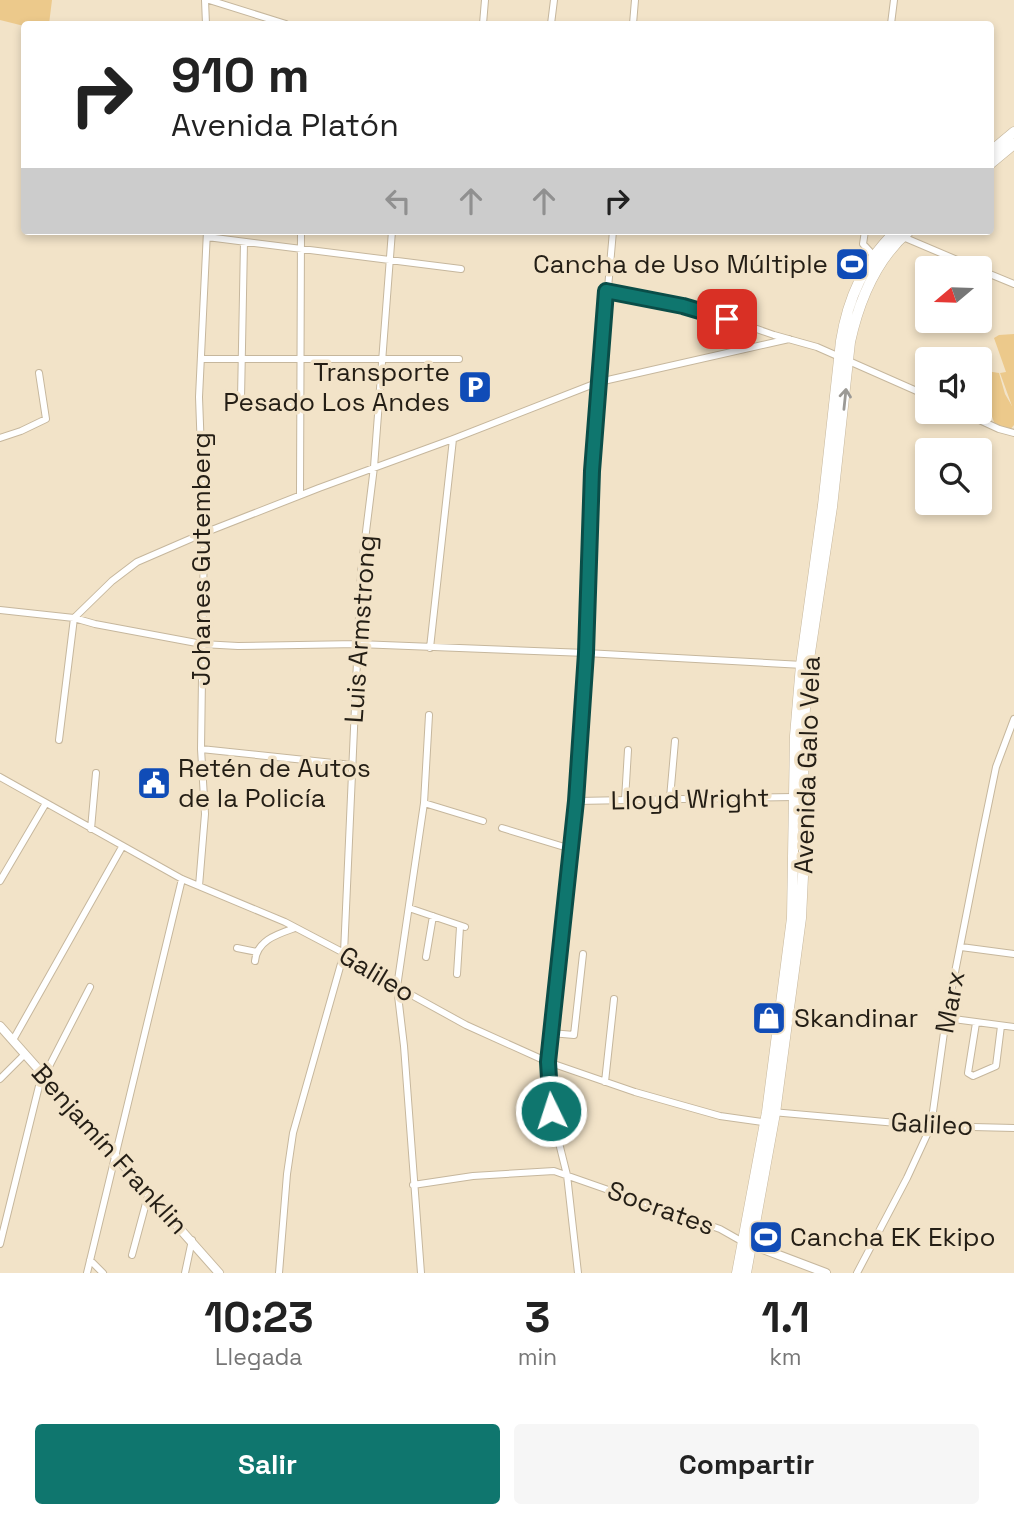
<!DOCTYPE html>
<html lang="es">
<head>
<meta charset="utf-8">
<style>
	:root { --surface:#fff; --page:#f6f6f6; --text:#222; --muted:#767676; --accent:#0f766e }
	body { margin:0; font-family:"Space Grotesk",sans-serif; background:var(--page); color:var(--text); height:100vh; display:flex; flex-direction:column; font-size:26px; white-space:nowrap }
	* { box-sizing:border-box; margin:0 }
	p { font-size:23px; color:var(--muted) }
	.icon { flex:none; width:38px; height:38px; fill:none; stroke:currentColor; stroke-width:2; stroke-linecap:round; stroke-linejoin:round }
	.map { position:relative; height:1273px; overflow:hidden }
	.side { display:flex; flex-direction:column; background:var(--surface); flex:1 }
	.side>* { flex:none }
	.banner { position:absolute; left:21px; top:21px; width:973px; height:214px; border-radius:7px; box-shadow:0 4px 10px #0003; background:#fff; color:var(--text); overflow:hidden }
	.needle { width:46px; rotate:251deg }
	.controls { position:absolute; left:915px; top:256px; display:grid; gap:14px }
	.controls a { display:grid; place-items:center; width:77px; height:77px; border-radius:7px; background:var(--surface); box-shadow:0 4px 10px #0003; font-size:35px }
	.pin { position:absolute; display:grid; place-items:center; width:60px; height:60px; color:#fff; margin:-30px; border-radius:14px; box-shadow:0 4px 10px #0006 }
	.me { position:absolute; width:77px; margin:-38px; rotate:356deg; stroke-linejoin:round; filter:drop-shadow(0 0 5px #0008) }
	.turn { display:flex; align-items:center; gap:24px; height:147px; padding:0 35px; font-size:32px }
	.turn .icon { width:91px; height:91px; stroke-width:2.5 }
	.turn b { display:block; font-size:49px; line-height:60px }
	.lanes { display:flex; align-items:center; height:66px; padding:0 35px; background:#0003; justify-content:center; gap:35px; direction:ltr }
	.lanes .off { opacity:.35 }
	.eta { display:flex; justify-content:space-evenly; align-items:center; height:119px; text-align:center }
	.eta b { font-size:42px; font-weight:800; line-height:49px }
	.action { display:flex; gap:14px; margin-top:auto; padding:14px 35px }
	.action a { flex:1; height:80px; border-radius:7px; background:var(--accent); color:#fff; font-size:28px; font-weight:800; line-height:80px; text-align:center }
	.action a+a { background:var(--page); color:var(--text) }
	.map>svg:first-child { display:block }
</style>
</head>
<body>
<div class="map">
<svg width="1014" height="1273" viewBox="0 0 1014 1273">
	<rect width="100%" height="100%" fill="#f2e3c8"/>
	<path fill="#ecc98b" d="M 0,0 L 52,0 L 49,24 L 24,26 L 0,20 Z
		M 1014,334 L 1014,425 L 1009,431 L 995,425 L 980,383 L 980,370 L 999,373 L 1005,394 L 1012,406 L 1000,373 L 1006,372 L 994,338 L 999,335 Z"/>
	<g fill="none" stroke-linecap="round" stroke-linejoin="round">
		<g stroke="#c6b79d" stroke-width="8">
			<path id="minor" d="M 205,0 L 206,24
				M 209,0 L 286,24
				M 483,24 L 485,0
				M 551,24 L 554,0
				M 633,24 L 635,0
				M 891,24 L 894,0
				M 865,231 L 863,244 L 874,256
				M 207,237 L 461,269
				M 903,237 L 976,268
				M 244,242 L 241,399 L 244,403 L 299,407
				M 980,270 L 1014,284
				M 606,291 L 711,313 L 774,335 L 817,347 L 928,396
				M 201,359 L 459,359
				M 960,411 L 999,429 L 1014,433
				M 0,438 L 21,431 L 46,419 L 39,373
				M 300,495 L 301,231
				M 0,610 L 74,618 L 112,581 L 137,562 L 204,533 L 319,488 L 453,439 L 599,382 L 789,339
				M 430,648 L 453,439
				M 59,740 L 74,618 L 95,624 L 202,644 L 238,646 L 358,644 L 586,653 L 803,665
				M 201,749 L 352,765
				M 0,777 L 182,879 L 285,922 L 344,953 L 397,987 L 466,1025 L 548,1062 L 635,1092 L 720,1116 L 769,1123
				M 670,798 L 675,741
				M 625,800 L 628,750
				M 576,801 L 794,797
				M 424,803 L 483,821
				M 502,828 L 571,849
				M 91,829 L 96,773
				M 0,881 L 46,803
				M 199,886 L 205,814 L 201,749 L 204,533 L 199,397 L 207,231
				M 409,908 L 465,927
				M 961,947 L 1014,954
				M 237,948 L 257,952
				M 426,957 L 433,916
				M 255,961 C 257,940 278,934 295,928
				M 457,974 L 460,927
				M 946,1018 L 1014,1027
				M 976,1023 L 968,1073 L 973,1076 L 996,1066 L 1001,1026
				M 551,1033 L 574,1035 L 583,954
				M 13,1040 L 122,847
				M 0,1079 L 25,1054
				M 605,1082 L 614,999
				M 772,1112 L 931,1126 L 1014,1128
				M 413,1185 L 473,1176 L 554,1171 L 720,1229 L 743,1242
				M 0,1244 L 39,1086 L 90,987
				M 132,1255 L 149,1192
				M 90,1260 L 103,1273
				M 87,1273 L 182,879
				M 185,1273 L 192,1240
				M 279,1273 L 287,1174 L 293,1133 L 344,953 L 361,572 L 374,467 L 392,231
				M 421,1273 L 404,1046 L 397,987 L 424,803 L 429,715
				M 578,1273 L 567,1175 L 551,1111 L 548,1062 L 576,801 L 586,653 L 592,471 L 613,231
				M 857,1273 L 907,1178 L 931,1126 L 946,1018 L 981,840 L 996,767 L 1014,719"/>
		</g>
		<g stroke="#c6b79d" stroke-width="10">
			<path id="tertiary" d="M 0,1026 L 219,1273
				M 747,1243 L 826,1273"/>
		</g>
		<g stroke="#c6b79d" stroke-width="11">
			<path id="secondary" d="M 990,152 L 1014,132
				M 990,164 L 1014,144
				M 737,1273 L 767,1112 L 792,918 L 795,736 L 801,665 L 823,505 L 841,341 C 848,298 864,262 896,231
				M 746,1273 L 775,1113 L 801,918 L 804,855 L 803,737 L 808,666 L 832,507 L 850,342 C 859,301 876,259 909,231"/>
		</g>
		<use href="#minor" stroke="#fff" stroke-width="6"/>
		<use href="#tertiary" stroke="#fff" stroke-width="8"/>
		<use href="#secondary" stroke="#fff" stroke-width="10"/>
	</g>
	<defs><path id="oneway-shaft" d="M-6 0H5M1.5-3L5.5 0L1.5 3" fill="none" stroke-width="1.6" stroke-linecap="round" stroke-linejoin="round" transform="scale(1.75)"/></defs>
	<use stroke="#9c9a96" href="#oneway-shaft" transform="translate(845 399) rotate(-84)"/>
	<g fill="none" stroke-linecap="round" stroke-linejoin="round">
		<g stroke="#0a4d48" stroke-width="18">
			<path id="route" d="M 551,1111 L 548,1062 L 576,801 L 586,653 L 592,471 L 606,291 L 683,306 L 727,319"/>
		</g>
		<use href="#route" stroke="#0f766e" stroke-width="12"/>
	</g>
	<defs>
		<g id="stadium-square" transform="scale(1.75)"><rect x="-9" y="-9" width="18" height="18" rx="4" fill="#104cb7" stroke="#f2e3c8"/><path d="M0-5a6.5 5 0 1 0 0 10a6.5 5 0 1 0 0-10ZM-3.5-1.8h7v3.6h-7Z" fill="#fff"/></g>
		<g id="parking-square" transform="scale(1.75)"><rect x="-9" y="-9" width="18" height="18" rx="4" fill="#104cb7" stroke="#f2e3c8"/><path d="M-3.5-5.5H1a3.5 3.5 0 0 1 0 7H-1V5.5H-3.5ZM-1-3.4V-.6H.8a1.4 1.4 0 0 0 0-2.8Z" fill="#fff"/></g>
		<g id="civic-square" transform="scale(1.75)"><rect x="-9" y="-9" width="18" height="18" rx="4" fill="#104cb7" stroke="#f2e3c8"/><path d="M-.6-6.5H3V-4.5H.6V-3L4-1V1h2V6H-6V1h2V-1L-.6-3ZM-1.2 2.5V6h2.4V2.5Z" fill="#fff"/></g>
		<g id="shop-square" transform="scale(1.75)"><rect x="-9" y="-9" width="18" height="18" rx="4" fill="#104cb7" stroke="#f2e3c8"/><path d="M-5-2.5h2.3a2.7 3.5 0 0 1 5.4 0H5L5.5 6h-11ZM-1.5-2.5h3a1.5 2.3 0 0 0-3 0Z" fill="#fff"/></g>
	</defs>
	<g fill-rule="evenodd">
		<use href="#stadium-square" x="852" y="264"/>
		<use href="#parking-square" x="475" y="387"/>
		<use href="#civic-square" x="154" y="783"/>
		<use href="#shop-square" x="769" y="1018"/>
		<use href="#stadium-square" x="766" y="1237"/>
	</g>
	<g text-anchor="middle" stroke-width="7" stroke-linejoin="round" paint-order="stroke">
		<g font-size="26" fill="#241e15" stroke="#f2e3c8" text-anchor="start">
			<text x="828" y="273" text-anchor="end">Cancha de Uso Múltiple</text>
			<text x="450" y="381" text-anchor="end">Transporte<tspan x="450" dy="30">Pesado Los Andes</tspan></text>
			<text x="178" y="777">Retén de Autos<tspan x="178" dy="30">de la Policía</tspan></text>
			<text x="794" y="1027">Skandinar</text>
			<text x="790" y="1246">Cancha EK Ekipo</text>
		</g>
		<g font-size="26" fill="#241e15" stroke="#f2e3c8">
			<text transform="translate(201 559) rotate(-90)" y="9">Johanes Gutemberg</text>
			<text transform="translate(360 629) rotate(-86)" y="9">Luis Armstrong</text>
			<text transform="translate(807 765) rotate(-88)" y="9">Avenida Galo Vela</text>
			<text transform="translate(690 799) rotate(-1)" y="9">Lloyd Wright</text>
			<text transform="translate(377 974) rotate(31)" y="9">Galileo</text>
			<text transform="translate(950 1002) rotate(-79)" y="9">Marx</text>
			<text transform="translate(932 1124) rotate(3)" y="9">Galileo</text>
			<text transform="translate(110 1149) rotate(48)" y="9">Benjamín Franklin</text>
			<text transform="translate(661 1208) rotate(20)" y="9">Socrates</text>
		</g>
	</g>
</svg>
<div class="controls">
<a><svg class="needle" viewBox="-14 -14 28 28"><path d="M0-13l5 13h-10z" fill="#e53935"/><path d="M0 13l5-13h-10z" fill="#767676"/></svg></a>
<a><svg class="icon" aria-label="sound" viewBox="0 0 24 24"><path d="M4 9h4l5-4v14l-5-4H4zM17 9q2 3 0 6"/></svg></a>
<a><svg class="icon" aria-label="search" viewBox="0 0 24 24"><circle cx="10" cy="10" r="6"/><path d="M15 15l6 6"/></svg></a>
</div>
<div class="pin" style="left:727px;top:319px;background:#d93025"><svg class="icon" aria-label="arrive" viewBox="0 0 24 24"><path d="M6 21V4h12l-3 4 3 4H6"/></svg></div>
<svg class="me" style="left:551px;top:1111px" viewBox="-20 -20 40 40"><circle r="17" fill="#0f766e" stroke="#fff" stroke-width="3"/><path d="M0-11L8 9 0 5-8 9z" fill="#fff"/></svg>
<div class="banner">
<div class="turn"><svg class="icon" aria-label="right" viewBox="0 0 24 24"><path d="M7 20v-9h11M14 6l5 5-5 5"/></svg><div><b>910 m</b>Avenida Platón</div></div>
<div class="lanes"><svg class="icon off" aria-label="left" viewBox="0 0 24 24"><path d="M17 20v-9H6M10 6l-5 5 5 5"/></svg><svg class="icon off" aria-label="ahead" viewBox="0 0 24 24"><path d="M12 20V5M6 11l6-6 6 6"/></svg><svg class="icon off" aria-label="ahead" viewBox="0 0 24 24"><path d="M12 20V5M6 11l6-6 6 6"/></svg><svg class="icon" aria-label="right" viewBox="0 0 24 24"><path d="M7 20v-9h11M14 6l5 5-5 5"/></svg></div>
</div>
</div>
<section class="side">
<div class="eta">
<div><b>10:23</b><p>Llegada</p></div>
<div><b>3</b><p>min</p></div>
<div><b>1.1</b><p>km</p></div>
</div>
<div class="action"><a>Salir</a><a>Compartir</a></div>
</section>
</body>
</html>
